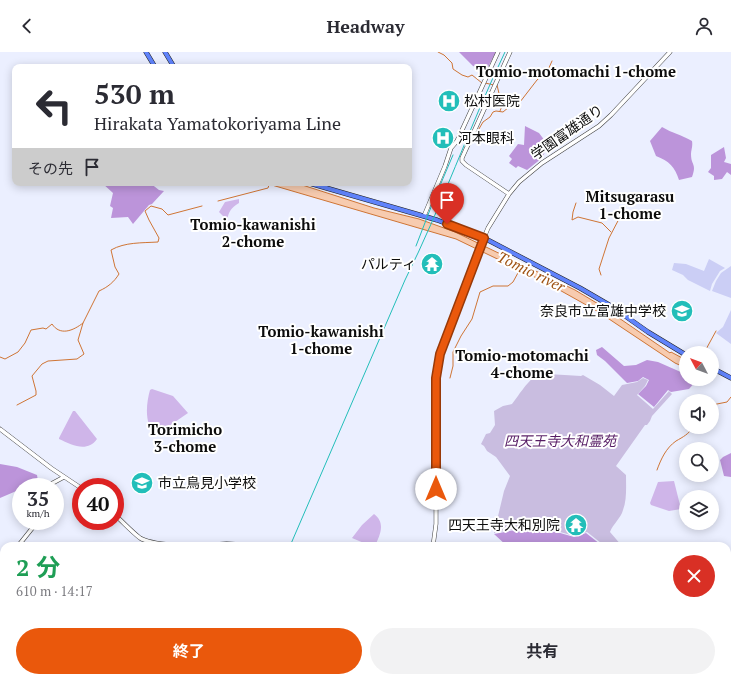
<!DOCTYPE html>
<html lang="ja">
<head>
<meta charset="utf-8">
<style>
	:root { --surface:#fff; --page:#f2f2f3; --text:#2b2b33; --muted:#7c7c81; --accent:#ea580c }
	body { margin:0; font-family:"PT Serif","Noto Sans JP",serif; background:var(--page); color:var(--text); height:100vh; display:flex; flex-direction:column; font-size:15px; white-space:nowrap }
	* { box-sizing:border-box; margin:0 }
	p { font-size:13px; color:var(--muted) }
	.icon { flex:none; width:22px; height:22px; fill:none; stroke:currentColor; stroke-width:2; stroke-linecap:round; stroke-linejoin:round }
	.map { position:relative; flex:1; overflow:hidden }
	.panel { position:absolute; left:0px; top:490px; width:731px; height:140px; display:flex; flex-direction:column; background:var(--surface); border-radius:12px 12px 0 0; box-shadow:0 2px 10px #0003 }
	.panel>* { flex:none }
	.hud { position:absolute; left:12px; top:12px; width:400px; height:122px; border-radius:8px; box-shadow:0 2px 10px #0003; background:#fff; color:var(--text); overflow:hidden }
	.needle { width:26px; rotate:311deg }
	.buttons { position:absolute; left:679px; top:294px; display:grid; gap:8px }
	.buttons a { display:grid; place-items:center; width:40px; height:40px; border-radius:50%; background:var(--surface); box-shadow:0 2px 10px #0003; font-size:20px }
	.speed { position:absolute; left:12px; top:426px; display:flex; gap:8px; font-size:20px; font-weight:700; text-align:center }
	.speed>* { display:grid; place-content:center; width:52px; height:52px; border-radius:50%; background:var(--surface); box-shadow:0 2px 10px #0003; line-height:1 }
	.speed small { font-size:10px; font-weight:400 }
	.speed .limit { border:6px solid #d22; background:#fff; color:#111 }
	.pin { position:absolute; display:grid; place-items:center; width:34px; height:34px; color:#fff; margin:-41px -17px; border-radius:50% 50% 50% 0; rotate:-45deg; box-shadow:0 0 4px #0007 }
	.pin .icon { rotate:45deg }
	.me { position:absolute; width:44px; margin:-22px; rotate:0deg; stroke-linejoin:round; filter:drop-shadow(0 0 3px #0008) }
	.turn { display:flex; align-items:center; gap:14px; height:84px; padding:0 16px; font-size:18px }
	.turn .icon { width:52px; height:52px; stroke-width:2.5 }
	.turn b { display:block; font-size:28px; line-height:34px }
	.then { display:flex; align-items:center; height:38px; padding:0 16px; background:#0003; gap:8px; font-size:15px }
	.round { display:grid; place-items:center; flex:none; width:42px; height:42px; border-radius:21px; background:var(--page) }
	.summary { display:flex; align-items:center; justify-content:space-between; height:68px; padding:0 16px }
	h1 { font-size:24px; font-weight:700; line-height:30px; color:#1e9e55 }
	.button { display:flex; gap:8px; margin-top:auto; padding:8px 16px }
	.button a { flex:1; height:46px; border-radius:24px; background:var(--accent); color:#fff; font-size:16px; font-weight:700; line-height:46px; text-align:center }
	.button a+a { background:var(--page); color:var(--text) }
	header { display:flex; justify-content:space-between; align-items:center; height:52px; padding:0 16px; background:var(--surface); font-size:18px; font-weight:700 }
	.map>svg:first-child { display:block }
</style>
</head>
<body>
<header><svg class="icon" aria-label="back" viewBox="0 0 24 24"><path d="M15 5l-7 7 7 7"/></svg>Headway<svg class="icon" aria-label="person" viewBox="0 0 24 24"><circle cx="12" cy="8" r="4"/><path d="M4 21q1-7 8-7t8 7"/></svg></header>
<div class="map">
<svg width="731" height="630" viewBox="0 0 731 630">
	<rect width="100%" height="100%" fill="#ebefff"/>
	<path fill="#cbcef5" d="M 709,207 L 725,216 L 720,219 L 712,232 L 710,239 L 688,228 L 683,223 L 672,218 L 674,211 L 686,212 L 704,219 Z
		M 731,214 L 731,246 L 712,239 L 716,229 L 721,221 Z
		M 731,258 L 731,292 L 716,281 L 723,275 Z"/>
	<path fill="#cfb5e9" d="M 239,147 L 239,151 C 231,156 229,159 227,168 L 219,160 L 225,150 Z
		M 152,337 L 173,344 L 188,361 L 156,383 C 144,373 146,352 150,338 Z
		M 73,359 L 75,359 L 97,387 C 87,401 72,393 59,387 L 59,386 Z
		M 674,429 L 681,457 L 669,459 L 651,453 L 650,451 L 658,430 Z
		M 374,462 C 386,471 380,483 375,494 L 371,494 L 352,486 L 362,473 Z"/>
	<path fill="#bc94da" d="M 459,0 L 496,0 L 488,15 L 483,18 L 473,14 Z
		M 525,74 L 539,81 L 545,89 L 545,100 L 542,106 L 527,118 L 518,114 L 516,116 L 509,111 L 512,107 L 509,104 L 518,92 L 524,93 Z
		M 662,75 C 672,81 682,83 692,89 C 693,94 691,98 691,102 C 691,114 697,111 692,125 L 679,128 C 675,115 669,109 656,104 L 650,89 Z
		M 724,95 L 726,106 L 724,110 L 731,112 L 731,123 L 727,120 L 722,127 L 714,128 L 714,124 L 708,120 L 711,116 L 711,103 Z
		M 102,131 L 150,131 L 159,138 L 164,139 L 152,152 L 149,153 L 133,172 L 128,165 L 111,166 L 113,156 L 110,154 L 113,141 Z
		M 602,295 L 624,314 L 636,313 L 647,308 L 658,310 L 683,321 L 686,323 L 686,327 L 693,327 L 696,329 L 689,337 L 671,340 L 668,338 L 654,355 L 638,342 L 646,334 L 649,328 L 643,325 L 638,329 L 627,331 L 605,309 L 597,303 L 596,298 Z
		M 731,401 L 731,425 L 724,424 L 720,408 L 723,405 Z
		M 0,412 L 17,415 L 37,423 L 39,435 L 21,435 L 21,437 L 0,446 Z
		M 536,474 L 574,485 L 586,481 L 600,492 L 600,494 L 507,494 L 494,482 Z"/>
	<path fill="#c9bde0" d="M 548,322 L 581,324 L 583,323 L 600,333 L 614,344 L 622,333 L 637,330 L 643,326 L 648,328 L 645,334 L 637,343 L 653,357 L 669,339 L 672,342 L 652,364 L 650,369 L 647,373 L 645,373 L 616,414 L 626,423 C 626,434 627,448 623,458 C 621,466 613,472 610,480 L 622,494 L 601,494 L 601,491 L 587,480 L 574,484 L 536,473 L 494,481 L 504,439 L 510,424 L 496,405 L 487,399 L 484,394 L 481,392 L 486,382 L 490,381 L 495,373 L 494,359 L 503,354 L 512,352 C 517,346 528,328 535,325 C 539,323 544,324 548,322 Z"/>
	<path fill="#f7cbaf" stroke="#cf7535" d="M 265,131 L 296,131 L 374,156 L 419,167 L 455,180 L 575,238 L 600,253 L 670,301 L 671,300 L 686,308 L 686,316 L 675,311 L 597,259 L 547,231 L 456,187 Z"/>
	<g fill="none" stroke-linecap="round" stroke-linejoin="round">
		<path stroke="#cf7535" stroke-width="1" d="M 438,0 L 444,3 L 452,11 L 453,17 L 462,23 L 468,25 L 472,23 L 482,31
			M 485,31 L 494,33
			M 497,33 L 502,54 L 500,59
			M 476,82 L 483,70 L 490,65 L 493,60 L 496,59 L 503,60 L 509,55 L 520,50 L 537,28 L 548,18 L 552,9
			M 218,149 L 268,136 L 269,133
			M 576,151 L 573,160 L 572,168 L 578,165 L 602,171 L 611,180
			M 601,223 L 599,217 L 609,186 L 620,165
			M 704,301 L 716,279
			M 0,305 L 5,307 L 18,300 L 25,291 L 31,278 L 43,276 L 46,277 L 52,272 C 60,284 73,279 83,271
			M 450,326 L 453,314 L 453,300 L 461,284 L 472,267 L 480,240 L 493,234 L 508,234 L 513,230 L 519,219
			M 17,353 L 36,343 L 36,339 L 32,324 L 42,312 L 48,309 L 77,307 L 84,302 L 78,288 L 83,271 L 99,239 C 108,235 114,230 119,222 L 115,215 L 111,198 C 125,190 142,191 158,190 L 159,186 L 149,168 L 145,159 L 151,154 L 162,157 L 168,163 L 202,154
			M 712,353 L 727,350 L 731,345
			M 657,418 C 661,407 666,396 676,389 C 683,385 689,382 693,375
			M 727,559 L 731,556
			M 495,630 L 501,626
			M 645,630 L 652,630 L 654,626"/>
		<g stroke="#3f3f3f" stroke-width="4.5">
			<path id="tertiary" d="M 509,142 L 466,113 L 462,109 L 462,106 L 510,0
				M 424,164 L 445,114 L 451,96 L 457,89 L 498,0
				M 0,377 L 51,416 L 81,436
				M 51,435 L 51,432 L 64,425
				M 115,463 C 123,470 131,479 140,486 C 151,493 191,495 204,494 C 220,492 228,490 244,494
				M 18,494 L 38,469
				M 433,494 L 436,472 L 436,326 L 440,302 L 478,200 L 488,176 L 509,142 L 519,130 L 542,111 L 599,74 L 611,63 L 670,0
				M 4,528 L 2,539 L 4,571
				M 10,630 L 14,626
				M 368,630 L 370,626"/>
		</g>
		<g stroke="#2e2e2e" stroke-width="5">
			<path id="secondary" d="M 727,527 L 731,524
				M 487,630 L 492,626"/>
		</g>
		<g stroke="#1d1d1d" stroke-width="5">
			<path id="primary" d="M 146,0 L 155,15
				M 165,0 L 174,15
				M 309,131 L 437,168 L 484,186 L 580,236 L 611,254 L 648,280 L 686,303
				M 712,316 L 731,326
				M 727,516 L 731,513
				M 727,521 L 731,518
				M 472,630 L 476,626
				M 478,630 L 483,626"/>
		</g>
		<use href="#tertiary" stroke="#fff" stroke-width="3.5"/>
		<use href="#secondary" stroke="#a6afff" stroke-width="4"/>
		<use href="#primary" stroke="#6083fb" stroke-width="4"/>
		<path stroke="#22beb9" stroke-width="1" d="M 416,194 L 433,150 L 453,103
			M 290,494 L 405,228 C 442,154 469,75 505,0
			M 228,630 L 231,626"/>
	</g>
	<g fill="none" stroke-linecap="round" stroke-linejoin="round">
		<g stroke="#983908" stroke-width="10">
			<path id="route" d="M 436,437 L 436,326 L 440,302 L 484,186 L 447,172"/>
		</g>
		<use href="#route" stroke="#ea580c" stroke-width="7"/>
	</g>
	<defs>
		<g id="hospital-disc" transform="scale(1.15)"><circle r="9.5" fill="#22beb9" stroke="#fff"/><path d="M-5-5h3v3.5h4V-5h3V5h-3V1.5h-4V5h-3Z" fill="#fff"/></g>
		<g id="temple-disc" transform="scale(1.15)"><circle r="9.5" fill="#22beb9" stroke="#fff"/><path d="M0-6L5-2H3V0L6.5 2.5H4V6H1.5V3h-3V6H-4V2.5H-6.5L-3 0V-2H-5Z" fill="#fff"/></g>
		<g id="school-disc" transform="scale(1.15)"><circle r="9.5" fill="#22beb9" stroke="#fff"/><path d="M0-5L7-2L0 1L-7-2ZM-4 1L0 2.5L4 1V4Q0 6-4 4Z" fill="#fff"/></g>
	</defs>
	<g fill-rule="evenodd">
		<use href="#hospital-disc" x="449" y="49"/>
		<use href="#hospital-disc" x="443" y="86"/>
		<use href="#temple-disc" x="432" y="212"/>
		<use href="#school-disc" x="682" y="259"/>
		<use href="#school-disc" x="142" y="431"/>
		<use href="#temple-disc" x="576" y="473"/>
	</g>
	<g text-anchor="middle" stroke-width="4" stroke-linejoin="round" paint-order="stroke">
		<g font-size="14" fill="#0c0c0c" stroke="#fff" text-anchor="start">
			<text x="464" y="54">松村医院</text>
			<text x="458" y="91">河本眼科</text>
			<text x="416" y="217" text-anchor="end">パルティ</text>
			<text x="666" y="264" text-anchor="end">奈良市立富雄中学校</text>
			<text x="158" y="436">市立鳥見小学校</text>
			<text x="560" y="478" text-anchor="end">四天王寺大和別院</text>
		</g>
		<g font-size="14" fill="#0c0c0c" stroke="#fff">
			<text transform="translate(567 80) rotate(-35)" y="5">学園富雄通り</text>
		</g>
		<g font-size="14" font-style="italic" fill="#561c64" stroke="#fff">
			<text x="560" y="394">四天王寺大和霊苑</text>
		</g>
		<g font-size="15" font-weight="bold" fill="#0c0c0c" stroke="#fff">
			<text x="576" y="25">Tomio-motomachi 1-chome</text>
			<text x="630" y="150">Mitsugarasu<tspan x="630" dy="17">1-chome</tspan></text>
			<text x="253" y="178">Tomio-kawanishi<tspan x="253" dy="17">2-chome</tspan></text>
			<text x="321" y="285">Tomio-kawanishi<tspan x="321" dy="17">1-chome</tspan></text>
			<text x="522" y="309">Tomio-motomachi<tspan x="522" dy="17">4-chome</tspan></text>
			<text x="185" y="383">Torimicho<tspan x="185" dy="17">3-chome</tspan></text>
		</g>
		<g font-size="15" font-style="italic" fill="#9f5314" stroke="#fff">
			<text transform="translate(531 220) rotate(26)" y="5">Tomio river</text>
		</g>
	</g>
</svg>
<div class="buttons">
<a><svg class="needle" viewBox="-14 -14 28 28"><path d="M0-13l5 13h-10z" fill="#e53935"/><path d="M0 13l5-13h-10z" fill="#7c7c81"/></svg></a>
<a><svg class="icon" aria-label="sound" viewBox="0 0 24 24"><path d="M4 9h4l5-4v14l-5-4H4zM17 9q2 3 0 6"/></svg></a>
<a><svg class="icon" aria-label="search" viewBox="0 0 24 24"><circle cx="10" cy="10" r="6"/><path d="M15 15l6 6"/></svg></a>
<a><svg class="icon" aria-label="layers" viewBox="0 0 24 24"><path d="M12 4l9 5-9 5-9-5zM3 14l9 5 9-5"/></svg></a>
</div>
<div class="speed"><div>35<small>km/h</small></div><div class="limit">40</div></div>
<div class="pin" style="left:447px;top:172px;background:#d93025"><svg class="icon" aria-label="arrive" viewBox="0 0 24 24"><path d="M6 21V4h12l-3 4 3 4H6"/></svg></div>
<svg class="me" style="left:436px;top:437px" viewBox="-20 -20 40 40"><circle r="19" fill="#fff"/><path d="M0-13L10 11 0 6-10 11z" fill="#ea580c"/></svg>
<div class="hud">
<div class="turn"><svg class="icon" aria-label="left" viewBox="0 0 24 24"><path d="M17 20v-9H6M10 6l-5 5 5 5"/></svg><div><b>530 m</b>Hirakata Yamatokoriyama Line</div></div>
<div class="then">その先<svg class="icon" aria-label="arrive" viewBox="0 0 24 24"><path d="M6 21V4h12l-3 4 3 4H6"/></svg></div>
</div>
<section class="panel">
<div class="summary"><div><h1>2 分</h1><p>610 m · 14:17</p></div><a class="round" style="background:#d93025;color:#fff"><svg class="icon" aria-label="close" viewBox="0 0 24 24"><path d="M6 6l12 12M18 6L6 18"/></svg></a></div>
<div class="button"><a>終了</a><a>共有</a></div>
</section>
</div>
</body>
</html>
